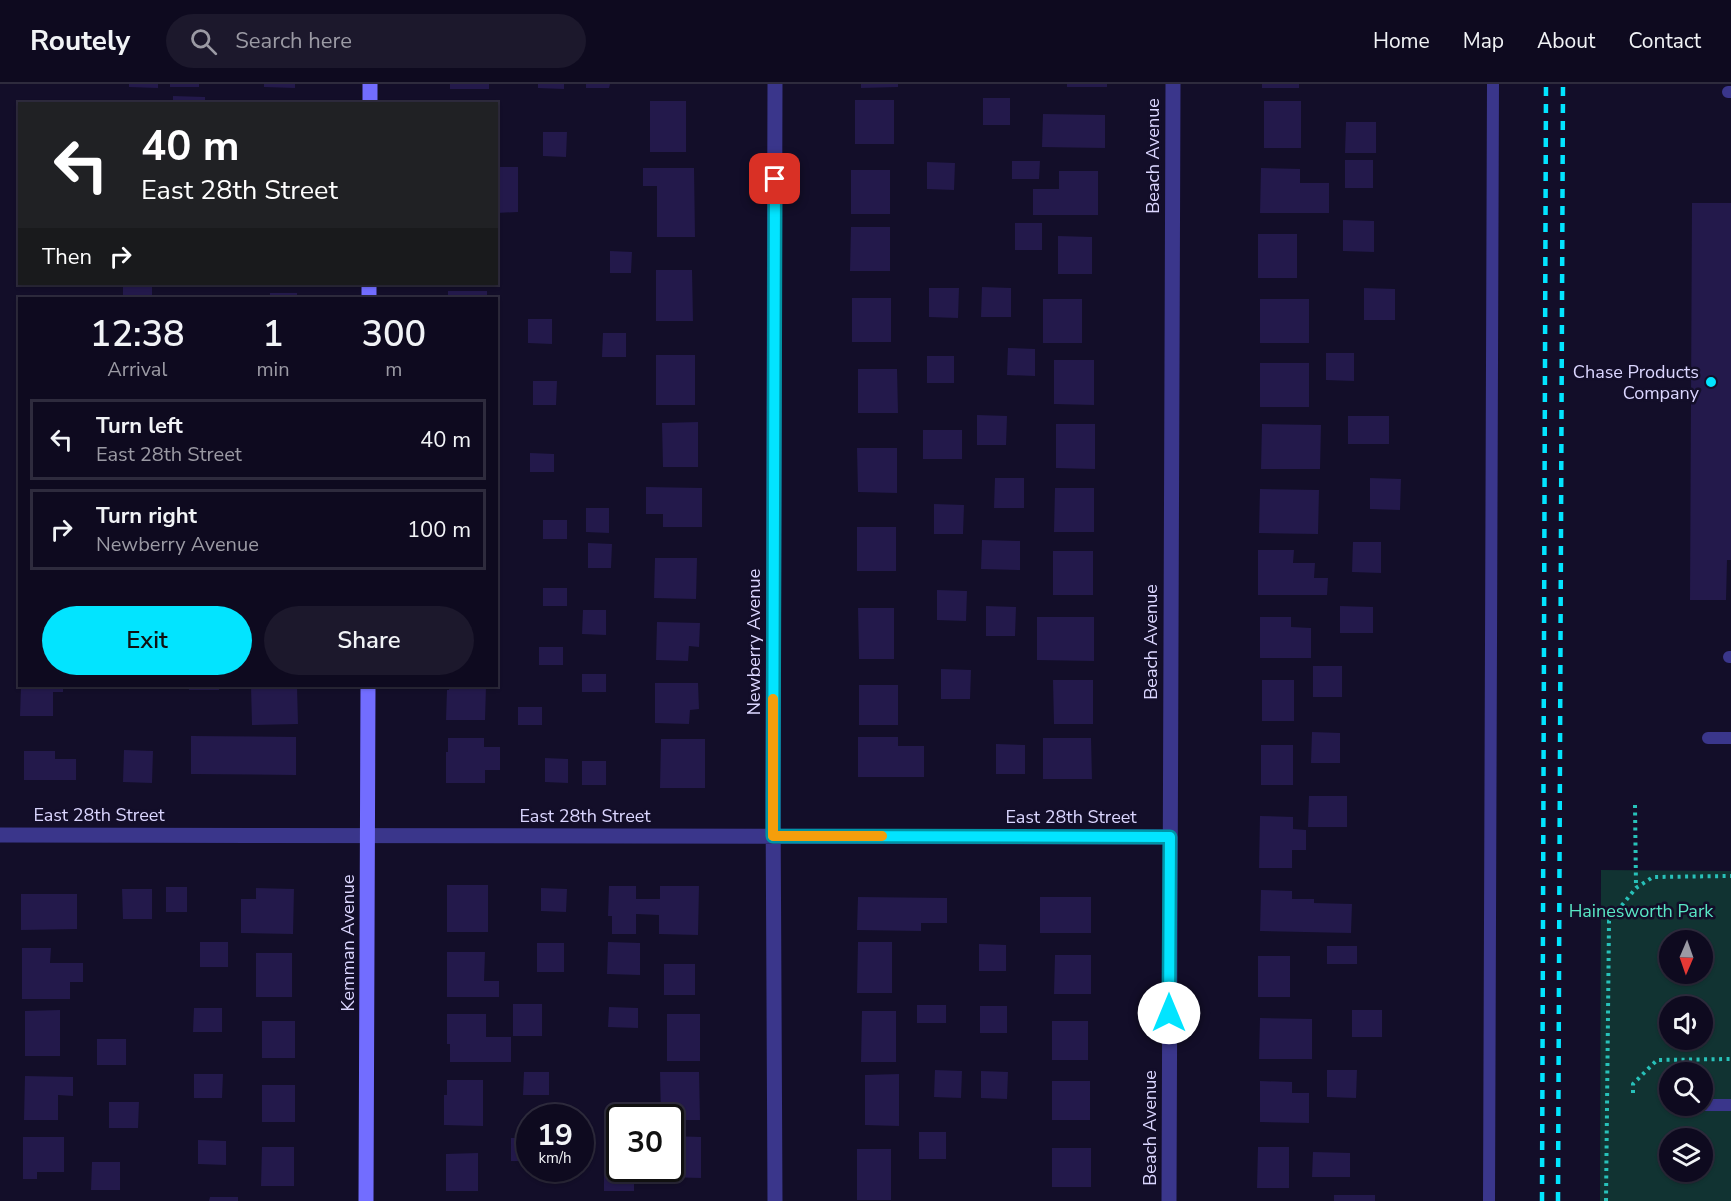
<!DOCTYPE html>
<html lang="en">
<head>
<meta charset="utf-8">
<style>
	:root { --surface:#0e0a1f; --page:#1c182c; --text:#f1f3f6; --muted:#9b9aa4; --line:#2e2b3d; --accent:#02e4ff }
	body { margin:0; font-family:"Nunito Sans",sans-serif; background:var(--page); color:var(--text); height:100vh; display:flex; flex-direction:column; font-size:22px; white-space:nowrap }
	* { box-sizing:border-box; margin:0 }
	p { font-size:20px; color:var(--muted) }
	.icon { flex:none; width:33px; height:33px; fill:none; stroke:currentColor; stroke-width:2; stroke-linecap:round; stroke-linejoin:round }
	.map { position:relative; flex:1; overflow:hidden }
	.details { position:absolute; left:18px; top:213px; width:480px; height:390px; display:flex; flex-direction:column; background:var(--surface); border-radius:0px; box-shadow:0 2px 4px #0004,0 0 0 2px var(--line) }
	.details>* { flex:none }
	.guide { position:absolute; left:18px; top:18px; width:480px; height:183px; border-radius:0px; box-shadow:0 2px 4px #0004,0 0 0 2px var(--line); background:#202124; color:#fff; overflow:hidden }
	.needle { width:39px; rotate:182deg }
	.controls { position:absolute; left:1659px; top:846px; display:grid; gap:12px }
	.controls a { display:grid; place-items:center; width:54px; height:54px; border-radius:50%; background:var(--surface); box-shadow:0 2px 4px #0004,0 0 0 2px var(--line); font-size:30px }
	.speed { position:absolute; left:516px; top:1020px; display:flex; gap:12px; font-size:30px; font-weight:700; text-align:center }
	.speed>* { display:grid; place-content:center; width:78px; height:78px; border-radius:50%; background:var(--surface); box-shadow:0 2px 4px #0004,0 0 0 2px var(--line); line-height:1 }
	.speed small { font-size:15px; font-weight:400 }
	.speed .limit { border:3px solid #111; border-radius:9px; background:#fff; color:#111 }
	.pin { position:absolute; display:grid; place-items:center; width:51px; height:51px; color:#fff; margin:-26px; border-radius:12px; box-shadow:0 3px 9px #0006 }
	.me { position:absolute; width:66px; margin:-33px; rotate:0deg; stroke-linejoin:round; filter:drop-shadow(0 0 4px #0008) }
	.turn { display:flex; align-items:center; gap:21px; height:126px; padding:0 24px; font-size:27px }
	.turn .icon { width:78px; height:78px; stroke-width:2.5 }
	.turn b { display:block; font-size:42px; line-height:51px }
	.then { display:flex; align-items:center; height:57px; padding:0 24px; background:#0003; gap:12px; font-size:22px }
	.eta { display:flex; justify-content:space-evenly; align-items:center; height:102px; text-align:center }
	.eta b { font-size:36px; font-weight:600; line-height:42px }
	.action { display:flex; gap:12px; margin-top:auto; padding:12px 24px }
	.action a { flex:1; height:69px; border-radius:36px; background:var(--accent); color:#111; font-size:24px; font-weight:600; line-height:69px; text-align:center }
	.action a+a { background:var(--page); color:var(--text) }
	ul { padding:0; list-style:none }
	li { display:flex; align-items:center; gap:18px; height:81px; margin:0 12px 9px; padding:0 12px; border:3px solid var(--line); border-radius:0px }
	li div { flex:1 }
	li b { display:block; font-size:22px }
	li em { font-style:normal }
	header { display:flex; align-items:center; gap:36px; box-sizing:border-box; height:84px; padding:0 30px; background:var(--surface); border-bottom:2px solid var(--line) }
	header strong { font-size:28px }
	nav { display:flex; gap:33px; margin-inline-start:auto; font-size:21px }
	.search { width:420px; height:54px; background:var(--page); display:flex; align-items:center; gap:15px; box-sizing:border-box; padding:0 21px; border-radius:33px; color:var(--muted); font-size:22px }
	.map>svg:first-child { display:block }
</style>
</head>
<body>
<header>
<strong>Routely</strong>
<div class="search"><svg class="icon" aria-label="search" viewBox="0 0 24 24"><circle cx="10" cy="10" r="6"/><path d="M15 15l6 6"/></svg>Search here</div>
<nav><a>Home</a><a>Map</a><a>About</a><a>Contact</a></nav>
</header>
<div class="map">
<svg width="1731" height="1117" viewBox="0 0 1731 1117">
	<rect width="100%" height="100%" fill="#130e29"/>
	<path fill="#113332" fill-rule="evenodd" d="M 1601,786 L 1731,787 L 1731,1117 L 1600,1117 ZM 1670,856 L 1702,856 L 1702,890 L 1670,890 ZM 1670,922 L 1702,922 L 1702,956 L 1670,956 ZM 1670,988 L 1702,988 L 1702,1022 L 1670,1022 ZM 1670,1054 L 1702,1054 L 1702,1088 L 1670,1088 Z"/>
	<path fill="#23194b" d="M 129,0 L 158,0 L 158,4 L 129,3 Z
		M 170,0 L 199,0 L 199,3 L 170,3 Z
		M 264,0 L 295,0 L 295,4 L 264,3 Z
		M 450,0 L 489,0 L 489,5 L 450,5 Z
		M 538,0 L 564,0 L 564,5 L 538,4 Z
		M 586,0 L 610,0 L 609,4 L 586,4 Z
		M 861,0 L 898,0 L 898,3 L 861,4 Z
		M 1067,0 L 1107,0 L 1107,3 L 1067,3 Z
		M 1262,0 L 1299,0 L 1299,4 L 1262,4 Z
		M 173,12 L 205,13 L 205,20 L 173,20 Z
		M 983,14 L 1010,14 L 1010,41 L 983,41 Z
		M 855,16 L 894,16 L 894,60 L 855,60 Z
		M 650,17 L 686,17 L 686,68 L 650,68 Z
		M 1264,17 L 1301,17 L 1301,64 L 1264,64 Z
		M 1043,30 L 1105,31 L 1105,64 L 1042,63 Z
		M 1346,38 L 1376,38 L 1376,69 L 1345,69 Z
		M 543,48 L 567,48 L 566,73 L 543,72 Z
		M 1345,76 L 1373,76 L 1373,104 L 1345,104 Z
		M 1012,77 L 1040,77 L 1039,95 L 1012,95 Z
		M 927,78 L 955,79 L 954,106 L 927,105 Z
		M 496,83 L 518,83 L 518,128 L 496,129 Z
		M 643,84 L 694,84 L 695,153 L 657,153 L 657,102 L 643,102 Z
		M 1261,84 L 1300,85 L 1300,99 L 1329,99 L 1329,129 L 1260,129 Z
		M 851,86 L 890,86 L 890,130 L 851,130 Z
		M 1059,87 L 1098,87 L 1098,131 L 1033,131 L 1033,105 L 1059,105 Z
		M 1692,119 L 1731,119 L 1731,476 L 1727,476 L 1726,516 L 1690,516 Z
		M 1343,136 L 1374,137 L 1374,168 L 1343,167 Z
		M 1015,139 L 1042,139 L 1042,166 L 1015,166 Z
		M 851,143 L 890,143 L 890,187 L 850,187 Z
		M 1258,150 L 1297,150 L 1297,194 L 1258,194 Z
		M 1058,152 L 1092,153 L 1092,190 L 1058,190 Z
		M 610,167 L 632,168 L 631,189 L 610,189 Z
		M 656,186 L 692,186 L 693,237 L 656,237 Z
		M 123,203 L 152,203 L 152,214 L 123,214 Z
		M 982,203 L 1011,204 L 1011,233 L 981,233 Z
		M 929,204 L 959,204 L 958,234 L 929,233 Z
		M 1364,204 L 1395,205 L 1395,236 L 1364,236 Z
		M 448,207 L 487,207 L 487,214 L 448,214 Z
		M 270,209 L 297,209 L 297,214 L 270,214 Z
		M 852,214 L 891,214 L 891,258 L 852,258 Z
		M 1043,215 L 1082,215 L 1082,259 L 1043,259 Z
		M 1260,215 L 1309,215 L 1309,259 L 1260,259 Z
		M 528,235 L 552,235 L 552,260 L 528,259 Z
		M 603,249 L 626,249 L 626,273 L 602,273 Z
		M 1008,264 L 1035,265 L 1035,292 L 1007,291 Z
		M 1326,269 L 1354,269 L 1354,297 L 1326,296 Z
		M 656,271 L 695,271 L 695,321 L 656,321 Z
		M 927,272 L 954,272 L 954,299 L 927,299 Z
		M 1054,276 L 1094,276 L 1094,321 L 1054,320 Z
		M 1260,279 L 1309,279 L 1309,323 L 1260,323 Z
		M 858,285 L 897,285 L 898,329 L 858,329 Z
		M 533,297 L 557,297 L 556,321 L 533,321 Z
		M 977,331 L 1007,332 L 1006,361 L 977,361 Z
		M 1348,332 L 1389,332 L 1389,360 L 1348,360 Z
		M 698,338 L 698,383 L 663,383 L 662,339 Z
		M 1056,340 L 1095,340 L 1095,385 L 1056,384 Z
		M 1262,340 L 1321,341 L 1320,385 L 1261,385 Z
		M 923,346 L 962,346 L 962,375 L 923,375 Z
		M 857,364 L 897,364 L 897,409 L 858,408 Z
		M 530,369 L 554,370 L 554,388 L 530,388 Z
		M 995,394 L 1024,394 L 1024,424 L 994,424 Z
		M 1370,394 L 1401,395 L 1400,426 L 1370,425 Z
		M 646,403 L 702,404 L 702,443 L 663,443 L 663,430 L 646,430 Z
		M 1055,404 L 1094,404 L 1094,448 L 1054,448 Z
		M 1260,405 L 1319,406 L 1318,450 L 1259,449 Z
		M 934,420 L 964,421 L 963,450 L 934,450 Z
		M 586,424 L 609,424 L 609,449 L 586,448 Z
		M 543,436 L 567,436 L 567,455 L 543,455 Z
		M 857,443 L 896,443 L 896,487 L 857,487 Z
		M 982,456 L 1020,457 L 1020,486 L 981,485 Z
		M 1353,458 L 1381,458 L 1381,489 L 1352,488 Z
		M 588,459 L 612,460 L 611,484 L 588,484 Z
		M 1258,466 L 1294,466 L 1293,479 L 1315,479 L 1314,494 L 1328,494 L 1327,511 L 1258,511 Z
		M 1053,467 L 1093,467 L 1093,511 L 1053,511 Z
		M 655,474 L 697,474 L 696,515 L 654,514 Z
		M 543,504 L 567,504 L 567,522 L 543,522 Z
		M 937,506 L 967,507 L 966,537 L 937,536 Z
		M 986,522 L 1016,523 L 1015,552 L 986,552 Z
		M 1340,522 L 1373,523 L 1373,549 L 1340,549 Z
		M 858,524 L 894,524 L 894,575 L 859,575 Z
		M 583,526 L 606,526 L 606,551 L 582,550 Z
		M 1037,533 L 1094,533 L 1094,577 L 1037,576 Z
		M 1260,533 L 1291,533 L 1291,543 L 1311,544 L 1311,574 L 1260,574 Z
		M 657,538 L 700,539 L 699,563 L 689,562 L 688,577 L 656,576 Z
		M 539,563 L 563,563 L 563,581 L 539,581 Z
		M 1313,582 L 1342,582 L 1342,613 L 1313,613 Z
		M 941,585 L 971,586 L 970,615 L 941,615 Z
		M 582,590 L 606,590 L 606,608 L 582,608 Z
		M 1053,596 L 1093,596 L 1093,640 L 1054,640 Z
		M 1262,596 L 1294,596 L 1294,637 L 1262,637 Z
		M 655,599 L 698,599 L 699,625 L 690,626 L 689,640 L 655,639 Z
		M 859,601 L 898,601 L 898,641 L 859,641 Z
		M 21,602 L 63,602 L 63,608 L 53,608 L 53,632 L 20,632 Z
		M 189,602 L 219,602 L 219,606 L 189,606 Z
		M 251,602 L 297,602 L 298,640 L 252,641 Z
		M 449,602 L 486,602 L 485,636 L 446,636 L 447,606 L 449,606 Z
		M 518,623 L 542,623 L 542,641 L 518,641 Z
		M 1312,648 L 1340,649 L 1340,679 L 1311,679 Z
		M 191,652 L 296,653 L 296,691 L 191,690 Z
		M 858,653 L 898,653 L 898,662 L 924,662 L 924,693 L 858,693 Z
		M 448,654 L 484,654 L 484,663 L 500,663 L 500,686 L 485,686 L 485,699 L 446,699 L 446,668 L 448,668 Z
		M 1043,654 L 1091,654 L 1092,695 L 1043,695 Z
		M 661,655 L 705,655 L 705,704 L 660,704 Z
		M 996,660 L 1025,661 L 1025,690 L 996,690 Z
		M 1261,661 L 1293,661 L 1293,701 L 1261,701 Z
		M 124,666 L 153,667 L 152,699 L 123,698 Z
		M 24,667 L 55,667 L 55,675 L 76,675 L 76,696 L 24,696 Z
		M 545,674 L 568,675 L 568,699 L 545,698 Z
		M 582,677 L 606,677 L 606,701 L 582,701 Z
		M 1309,712 L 1347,712 L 1347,743 L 1308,743 Z
		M 1260,732 L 1293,733 L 1293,745 L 1306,746 L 1306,766 L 1292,766 L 1292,784 L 1259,784 Z
		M 447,801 L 488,801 L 488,848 L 447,848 Z
		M 609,802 L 636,802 L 636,815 L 660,815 L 660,802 L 699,802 L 698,851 L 659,850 L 659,831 L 636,830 L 636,850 L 612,850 L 612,832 L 608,832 Z
		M 166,803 L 187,803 L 187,828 L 166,828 Z
		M 256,804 L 294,805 L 293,850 L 241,849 L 241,815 L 256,815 Z
		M 541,804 L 567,805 L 566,828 L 541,827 Z
		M 122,805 L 152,805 L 152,835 L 123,835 Z
		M 1261,806 L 1292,807 L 1292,815 L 1314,815 L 1314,819 L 1352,820 L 1351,849 L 1260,847 Z
		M 21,810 L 77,810 L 77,845 L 21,846 Z
		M 858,813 L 947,814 L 947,839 L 921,839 L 921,847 L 857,846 Z
		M 1040,813 L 1091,813 L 1091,849 L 1040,849 Z
		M 200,858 L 228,858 L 228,883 L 200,883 Z
		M 608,858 L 640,859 L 640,891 L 607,890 Z
		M 858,858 L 892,858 L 892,909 L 857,909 Z
		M 537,859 L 564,859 L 564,888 L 537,888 Z
		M 979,860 L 1006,861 L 1006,887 L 979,887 Z
		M 1327,862 L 1357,862 L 1357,880 L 1327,880 Z
		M 22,864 L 51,864 L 50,879 L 83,879 L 83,898 L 70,898 L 70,915 L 22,915 Z
		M 447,868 L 485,868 L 484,897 L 499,897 L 499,913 L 447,913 Z
		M 256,869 L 292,869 L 292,913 L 256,913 Z
		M 1055,871 L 1091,871 L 1091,910 L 1054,910 Z
		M 1258,872 L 1290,872 L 1290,913 L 1258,913 Z
		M 664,880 L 695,880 L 695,911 L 664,911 Z
		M 513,920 L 542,920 L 542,952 L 513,952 Z
		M 917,921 L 946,921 L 946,939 L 917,939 Z
		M 980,922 L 1007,922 L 1007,949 L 980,949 Z
		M 609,923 L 638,924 L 638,944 L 608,943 Z
		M 194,924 L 222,924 L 222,948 L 193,948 Z
		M 60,926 L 60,972 L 25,972 L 25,927 Z
		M 1352,926 L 1382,926 L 1382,953 L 1352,953 Z
		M 862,927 L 896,927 L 896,978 L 861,978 Z
		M 447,930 L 486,930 L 486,953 L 511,953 L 511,978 L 450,978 L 450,960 L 447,960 Z
		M 667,930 L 700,930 L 700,977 L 667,977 Z
		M 1260,934 L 1312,935 L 1312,975 L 1259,975 Z
		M 262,937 L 295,937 L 295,974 L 262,974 Z
		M 1052,937 L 1088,937 L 1088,976 L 1052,976 Z
		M 97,955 L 126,955 L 126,981 L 97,981 Z
		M 935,986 L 962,987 L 961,1014 L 934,1013 Z
		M 1327,986 L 1357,986 L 1356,1014 L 1327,1013 Z
		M 981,987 L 1008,988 L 1007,1015 L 981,1014 Z
		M 524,988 L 549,988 L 549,1011 L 523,1011 Z
		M 660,988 L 699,988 L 700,1036 L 670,1036 L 670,1034 L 661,1034 Z
		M 194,990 L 223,990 L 222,1014 L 194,1014 Z
		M 899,990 L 899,1042 L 865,1041 L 865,991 Z
		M 25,992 L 73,993 L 73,1012 L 58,1011 L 58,1036 L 24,1036 Z
		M 447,996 L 483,996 L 483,1042 L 444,1041 L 444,1011 L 447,1011 Z
		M 1052,997 L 1090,997 L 1090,1036 L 1052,1036 Z
		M 1260,997 L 1292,998 L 1292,1009 L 1309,1009 L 1309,1039 L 1260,1038 Z
		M 262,1001 L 295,1001 L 295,1038 L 262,1038 Z
		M 109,1018 L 139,1018 L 138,1044 L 109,1044 Z
		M 919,1048 L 946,1048 L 946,1075 L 919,1075 Z
		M 670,1052 L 701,1053 L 701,1094 L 663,1093 L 663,1084 L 670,1084 Z
		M 23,1053 L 64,1053 L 64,1088 L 37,1088 L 37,1095 L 23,1095 Z
		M 511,1054 L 530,1054 L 530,1077 L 511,1077 Z
		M 198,1056 L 226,1057 L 226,1081 L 198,1080 Z
		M 262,1063 L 294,1063 L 294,1102 L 261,1102 Z
		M 1258,1063 L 1289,1063 L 1289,1104 L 1257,1104 Z
		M 1052,1064 L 1091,1064 L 1091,1103 L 1052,1103 Z
		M 857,1065 L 891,1065 L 891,1116 L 857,1116 Z
		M 1313,1068 L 1350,1069 L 1350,1093 L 1312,1093 Z
		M 478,1069 L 478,1107 L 446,1107 L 446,1070 Z
		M 604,1075 L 620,1075 L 620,1084 L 634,1084 L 634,1107 L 604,1107 Z
		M 92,1078 L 120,1078 L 120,1106 L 91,1106 Z
		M 1334,1111 L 1375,1111 L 1375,1117 L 1334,1117 Z
		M 210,1113 L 238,1113 L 238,1117 L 209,1117 Z"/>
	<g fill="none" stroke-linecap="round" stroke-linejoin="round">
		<path stroke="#28c1b9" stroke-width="4" stroke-dasharray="3 4.5" stroke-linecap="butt" d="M 1635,721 L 1636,803
			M 1633,1009 L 1633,1000 L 1657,976 L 1731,975
			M 1606,1117 L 1609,837 L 1636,804 L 1653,793 L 1731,792"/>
		<path stroke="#3a368b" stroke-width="12" d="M 1728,8 L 1731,8
			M 1729,573 L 1731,573
			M 1708,654 L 1731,654
			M 1702,1021 L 1731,1021
			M 1489,1117 L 1493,0"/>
		<path stroke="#3a368b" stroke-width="15" d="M 775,0 L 773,713 L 775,1117
			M 0,751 L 1170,753
			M 1169,1117 L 1173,0"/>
		<path stroke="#726dff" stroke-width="15" d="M 370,20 L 370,0
			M 369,214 L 369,200
			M 366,1117 L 368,602"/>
		<path stroke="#02e4ff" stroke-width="4.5" stroke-dasharray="9 8" stroke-linecap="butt" d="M 1542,1117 L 1546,0
			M 1558,1117 L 1563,0"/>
	</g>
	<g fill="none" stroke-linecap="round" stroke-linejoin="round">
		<g stroke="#0194a6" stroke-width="15">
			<path id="route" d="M 775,95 L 773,752 L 1170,753 L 1169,929"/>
		</g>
		<use href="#route" stroke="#02e4ff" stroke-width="10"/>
		<path stroke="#f59e0b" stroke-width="10" d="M 773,615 L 773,752 L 882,752"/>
	</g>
	<circle fill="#02e4ff" stroke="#130e29" stroke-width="2" cx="1711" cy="298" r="6"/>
	<g text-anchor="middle" stroke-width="5" stroke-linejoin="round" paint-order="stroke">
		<g font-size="18" fill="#dbd6ff" stroke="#130e29">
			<text transform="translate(1153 72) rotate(-90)" y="6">Beach Avenue</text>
			<text transform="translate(754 558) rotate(-90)" y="6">Newberry Avenue</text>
			<text transform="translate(1151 558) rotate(-90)" y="6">Beach Avenue</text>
			<text x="99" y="737">East 28th Street</text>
			<text x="585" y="738">East 28th Street</text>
			<text x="1071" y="739">East 28th Street</text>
			<text transform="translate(348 859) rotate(-90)" y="6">Kemman Avenue</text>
			<text transform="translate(1150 1044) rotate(-90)" y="6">Beach Avenue</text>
		</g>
		<g font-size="18" fill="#dbd6ff" stroke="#130e29" text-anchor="end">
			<text x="1699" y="294">Chase Products<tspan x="1699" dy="21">Company</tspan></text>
		</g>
		<g font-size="18" fill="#59e7c5" stroke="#130e29">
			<text x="1641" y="833">Hainesworth Park</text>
		</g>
	</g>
</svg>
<div class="controls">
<a><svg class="needle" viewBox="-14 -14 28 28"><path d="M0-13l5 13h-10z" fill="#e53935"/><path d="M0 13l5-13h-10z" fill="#9b9aa4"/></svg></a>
<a><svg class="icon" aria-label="sound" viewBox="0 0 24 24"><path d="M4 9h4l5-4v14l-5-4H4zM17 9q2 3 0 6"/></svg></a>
<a><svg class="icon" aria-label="search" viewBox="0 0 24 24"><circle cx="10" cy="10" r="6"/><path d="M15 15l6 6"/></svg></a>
<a><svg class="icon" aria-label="layers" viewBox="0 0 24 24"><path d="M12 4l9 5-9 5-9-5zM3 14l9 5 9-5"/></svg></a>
</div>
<div class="speed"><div>19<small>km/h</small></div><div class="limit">30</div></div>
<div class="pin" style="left:775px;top:95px;background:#d93025"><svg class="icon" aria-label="arrive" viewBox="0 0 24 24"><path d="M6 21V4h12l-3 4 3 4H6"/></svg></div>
<svg class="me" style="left:1169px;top:929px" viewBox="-20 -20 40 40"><circle r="19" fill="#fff"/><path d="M0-13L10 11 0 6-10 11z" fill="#02e4ff"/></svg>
<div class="guide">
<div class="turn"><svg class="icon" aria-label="left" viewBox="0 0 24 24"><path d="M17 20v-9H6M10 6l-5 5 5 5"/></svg><div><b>40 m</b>East 28th Street</div></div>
<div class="then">Then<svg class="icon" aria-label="right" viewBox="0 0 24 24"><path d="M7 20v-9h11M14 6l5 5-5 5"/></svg></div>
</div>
<section class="details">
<div class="eta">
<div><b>12:38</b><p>Arrival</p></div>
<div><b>1</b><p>min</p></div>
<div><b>300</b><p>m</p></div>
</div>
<ul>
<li><svg class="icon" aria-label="left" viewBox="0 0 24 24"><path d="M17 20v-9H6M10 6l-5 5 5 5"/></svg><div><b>Turn left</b><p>East 28th Street</p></div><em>40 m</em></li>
<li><svg class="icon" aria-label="right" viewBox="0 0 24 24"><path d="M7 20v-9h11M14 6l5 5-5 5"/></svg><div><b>Turn right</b><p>Newberry Avenue</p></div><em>100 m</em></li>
</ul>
<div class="action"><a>Exit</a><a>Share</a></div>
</section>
</div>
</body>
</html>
